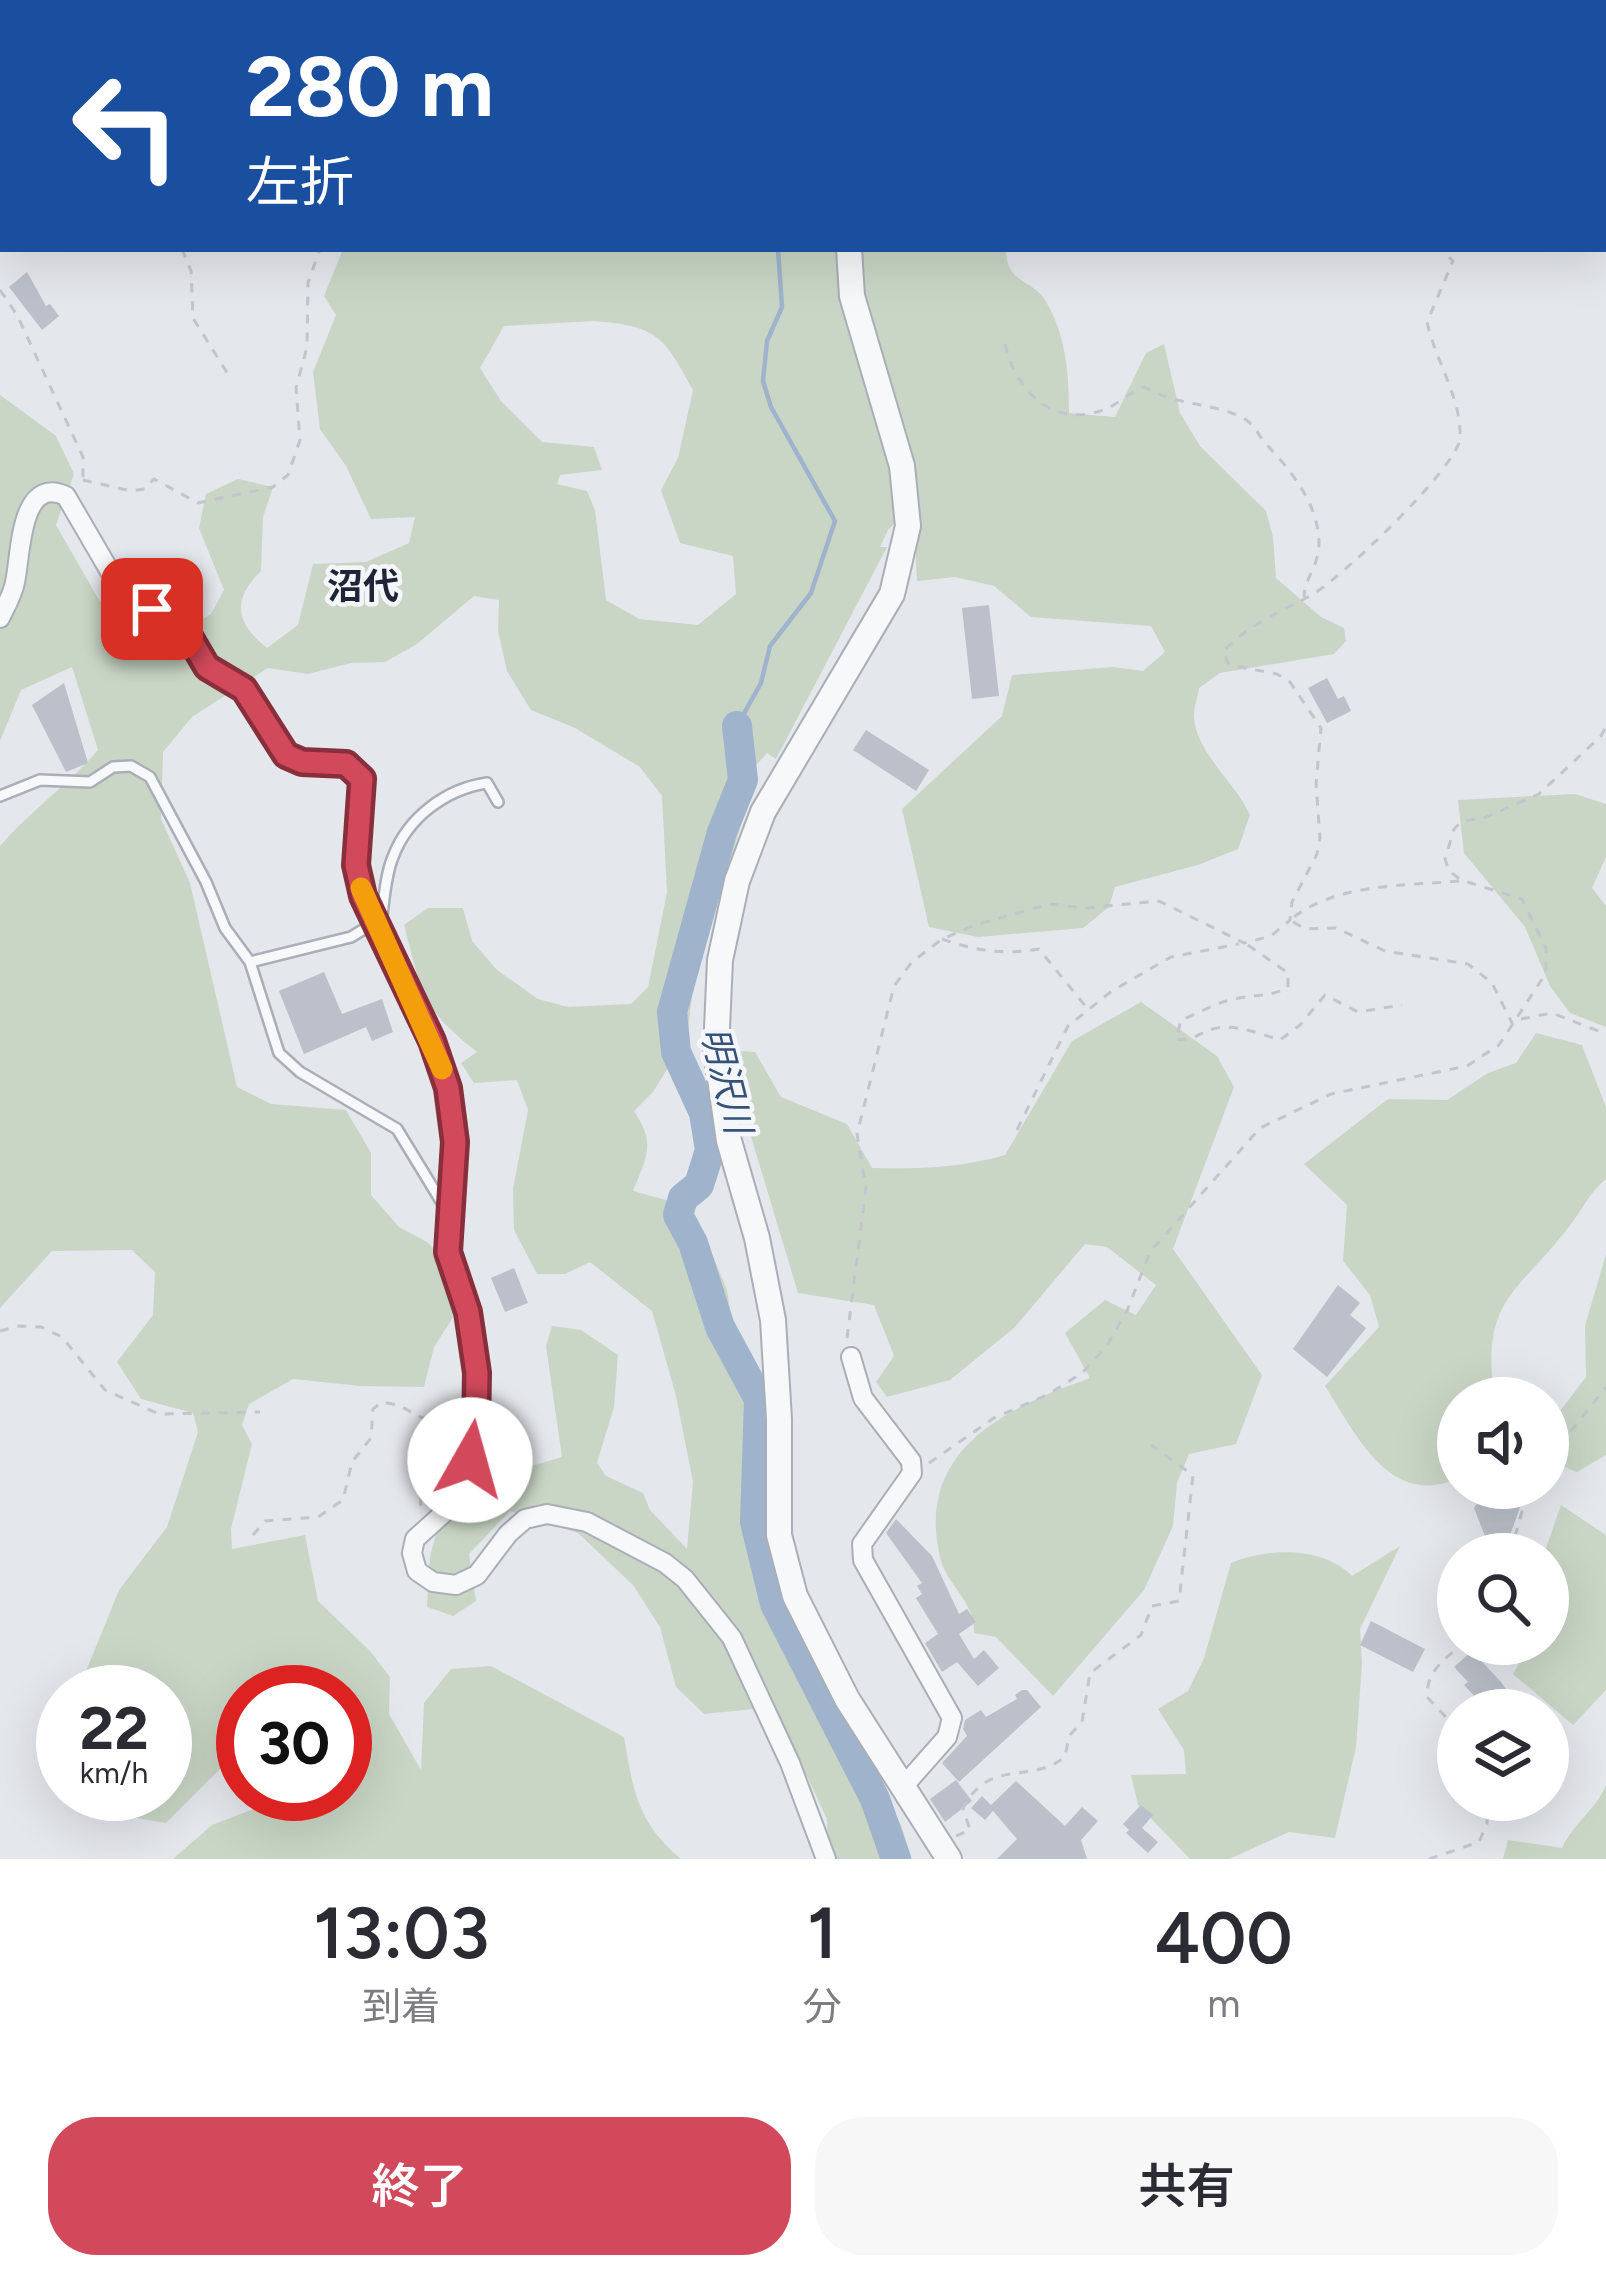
<!DOCTYPE html>
<html lang="ja">
<head>
<meta charset="utf-8">
<style>
	:root { --surface:#fff; --page:#f7f7f7; --text:#2b2b33; --muted:#7c7c81; --accent:#d1495b }
	body { margin:0; font-family:Figtree,"Noto Sans JP",sans-serif; background:var(--page); color:var(--text); height:100vh; display:flex; flex-direction:column; font-size:45px; white-space:nowrap }
	* { box-sizing:border-box; margin:0 }
	p { font-size:39px; color:var(--muted) }
	.icon { flex:none; width:66px; height:66px; fill:none; stroke:currentColor; stroke-width:2; stroke-linecap:round; stroke-linejoin:round }
	.map { position:relative; height:1859px; overflow:hidden }
	.details { display:flex; flex-direction:column; background:var(--surface); flex:1 }
	.details>* { flex:none }
	.guide { position:absolute; left:0px; top:0px; width:1608px; height:252px; box-shadow:0 12px 48px #0002; background:#1a4fa0; color:#fff; overflow:hidden }
	.controls { position:absolute; left:1437px; top:1377px; display:grid; gap:24px }
	.controls a { display:grid; place-items:center; width:132px; height:132px; border-radius:50%; background:var(--surface); box-shadow:0 12px 48px #0002; font-size:60px }
	.speed { position:absolute; left:36px; top:1665px; display:flex; gap:24px; font-size:60px; font-weight:700; text-align:center }
	.speed>* { display:grid; place-content:center; width:156px; height:156px; border-radius:50%; background:var(--surface); box-shadow:0 12px 48px #0002; line-height:1 }
	.speed small { font-size:30px; font-weight:400 }
	.speed .limit { border:18px solid #d22; background:#fff; color:#111 }
	.pin { position:absolute; display:grid; place-items:center; width:102px; height:102px; color:#fff; margin:-51px; border-radius:24px; box-shadow:0 6px 18px #0006 }
	.me { position:absolute; width:132px; margin:-66px; rotate:7deg; stroke-linejoin:round; filter:drop-shadow(0 0 9px #0008) }
	.turn { display:flex; align-items:center; gap:42px; height:252px; padding:0 48px; font-size:54px }
	.turn .icon { width:156px; height:156px; stroke-width:2.5 }
	.turn b { display:block; font-size:84px; line-height:102px }
	.eta { display:flex; justify-content:space-evenly; align-items:center; height:204px; text-align:center }
	.eta b { font-size:72px; font-weight:600; line-height:84px }
	.cta { display:flex; gap:24px; margin-top:auto; padding:24px 48px }
	.cta a { flex:1; height:138px; border-radius:48px; background:var(--accent); color:#fff; font-size:48px; font-weight:600; line-height:138px; text-align:center }
	.cta a+a { background:var(--page); color:var(--text) }
	.map>svg:first-child { display:block }
</style>
</head>
<body>
<div class="map">
<svg width="1606" height="1859" viewBox="0 0 1606 1859">
	<rect width="100%" height="100%" fill="#e4e7ec"/>
	<path fill="#c9d6c5" fill-rule="evenodd" d="M 424,0 L 1606,0 L 1606,183 L 1605,3 L 424,3 Z
		M 343,249 L 1006,249 C 1006,284 1031,278 1045,300 C 1066,334 1069,374 1069,413 L 1115,417 L 1146,353 L 1164,344 L 1180,413 L 1200,446 L 1266,511 L 1273,537 L 1276,578 L 1321,617 L 1344,628 L 1346,641 L 1334,654 L 1220,673 L 1199,688 C 1198,697 1193,709 1194,718 C 1197,754 1236,783 1250,815 L 1238,849 L 1198,865 L 1115,887 L 1109,907 L 1083,928 L 978,937 L 929,927 L 902,809 L 1002,716 L 1012,675 L 1113,667 L 1143,671 L 1165,652 L 1151,626 L 1031,617 L 994,586 L 955,577 L 917,581 L 913,505 L 888,530 L 880,547 L 887,547 L 776,759 L 767,753 L 743,780 L 741,825 L 694,980 L 687,1037 L 653,1092 L 634,1111 C 656,1144 647,1156 633,1191 L 666,1200 L 697,1218 L 727,1290 L 734,1335 L 767,1400 L 784,1594 L 852,1736 L 901,1825 L 912,1859 L 828,1859 L 827,1819 L 775,1707 L 704,1714 L 676,1687 L 660,1627 L 633,1585 L 578,1533 L 510,1511 L 469,1554 L 476,1601 L 453,1616 L 427,1607 L 430,1557 L 437,1530 L 495,1470 L 515,1471 L 562,1457 L 546,1346 L 552,1326 L 581,1330 L 618,1355 L 614,1407 L 597,1463 L 606,1476 L 643,1493 L 650,1510 L 687,1549 L 693,1482 L 676,1396 L 652,1311 L 590,1262 L 565,1274 L 537,1274 L 514,1230 L 513,1189 L 528,1110 L 517,1080 L 474,1083 L 461,1063 L 477,1052 C 420,1007 422,993 404,925 L 428,908 L 463,908 L 472,941 L 497,970 L 538,999 L 568,1007 L 631,1004 L 648,987 L 667,892 L 662,796 L 640,767 L 575,728 L 531,710 L 507,671 L 498,631 L 499,600 L 474,596 L 417,644 L 385,662 L 351,663 L 308,674 L 268,668 L 192,717 L 163,752 L 161,819 L 190,883 L 237,1087 L 271,1104 L 346,1110 L 371,1153 L 371,1195 L 399,1227 L 427,1242 L 473,1286 L 434,1347 L 424,1387 L 360,1386 L 293,1379 L 249,1404 L 242,1425 L 252,1444 L 231,1529 L 232,1549 L 305,1535 L 318,1601 L 370,1651 L 390,1677 L 389,1714 L 421,1770 L 424,1703 L 451,1669 L 491,1666 L 624,1737 C 633,1790 637,1822 681,1859 L 173,1859 L 212,1825 L 256,1808 L 280,1794 L 345,1794 L 345,1692 L 243,1692 L 243,1746 L 166,1823 L 91,1810 L 78,1794 L 165,1794 L 165,1692 L 81,1692 L 84,1676 L 119,1590 L 167,1527 L 198,1432 L 193,1413 L 141,1399 L 117,1362 L 153,1315 L 155,1272 L 132,1250 L 52,1251 L 0,1308 L 0,846 C 30,811 67,786 98,750 L 72,667 L 21,690 L 0,741 L 0,395 L 56,436 L 74,474 L 56,525 L 99,600 L 114,608 L 128,635 L 149,626 L 173,637 L 211,614 L 224,590 L 199,528 L 206,494 L 238,479 L 273,487 L 263,517 L 261,571 C 231,600 236,623 267,648 L 298,625 L 313,564 L 366,562 L 409,543 L 415,517 L 371,519 L 346,466 L 320,429 L 313,372 L 336,315 L 324,296 ZM 594,321 C 657,326 664,336 693,390 L 678,458 L 661,490 L 680,543 L 733,556 L 736,594 L 698,625 L 639,619 L 606,600 L 595,510 L 587,491 L 557,484 L 560,475 L 602,470 L 594,447 L 542,442 L 501,401 L 480,368 L 504,326 Z
		M 1575,794 L 1606,804 L 1606,857 L 1592,888 L 1606,906 L 1606,1027 L 1570,1013 L 1550,986 L 1525,927 L 1464,853 L 1458,800 Z
		M 1141,1002 L 1217,1056 L 1234,1087 L 1173,1249 L 1262,1375 L 1236,1444 L 1189,1454 L 1177,1483 L 1173,1526 L 1144,1590 L 1053,1696 L 996,1637 L 974,1633 C 976,1602 946,1585 940,1557 C 915,1450 1005,1408 1090,1378 L 1065,1333 L 1105,1300 L 1136,1315 L 1156,1285 L 1107,1247 L 1085,1244 L 1014,1328 L 950,1380 L 887,1397 L 876,1382 L 894,1356 L 874,1305 L 798,1293 L 741,1103 L 740,1051 L 755,1052 L 781,1097 L 847,1124 L 872,1168 C 917,1169 961,1168 1005,1155 L 1072,1041 Z
		M 1536,1033 L 1582,1045 L 1606,1107 L 1606,1179 C 1589,1193 1584,1207 1571,1224 C 1518,1295 1481,1295 1494,1398 L 1458,1398 L 1458,1478 C 1390,1510 1354,1431 1325,1386 L 1379,1327 L 1370,1295 L 1343,1261 L 1347,1205 L 1304,1164 L 1388,1099 L 1447,1100 L 1488,1073 L 1516,1063 Z
		M 1606,1254 L 1606,1455 L 1577,1472 L 1548,1460 L 1548,1427 L 1586,1377 L 1585,1326 Z
		M 1561,1505 L 1606,1535 L 1606,1690 L 1573,1725 L 1513,1674 L 1530,1644 L 1548,1644 L 1548,1624 L 1566,1610 L 1548,1591 L 1548,1554 L 1544,1554 Z
		M 1400,1546 L 1360,1629 L 1362,1664 L 1356,1747 L 1335,1838 L 1289,1832 L 1229,1859 L 1190,1859 L 1138,1805 L 1131,1775 L 1186,1774 L 1184,1750 L 1158,1709 L 1188,1691 L 1204,1658 L 1231,1563 C 1266,1548 1323,1546 1352,1576 Z
		M 1606,1785 L 1606,1859 L 1503,1859 L 1508,1840 L 1562,1848 C 1574,1822 1596,1810 1606,1785 Z"/>
	<g fill="none" stroke-linecap="round" stroke-linejoin="round">
		<path stroke="#9fb4cc" stroke-width="4.5" d="M 768,0 L 771,3
			M 905,3 L 908,0
			M 737,726 L 761,683 L 770,646 L 811,593 L 835,521 L 771,407 L 763,381 L 767,341 L 782,307 L 778,249"/>
		<path stroke="#9fb4cc" stroke-width="30" d="M 737,726 L 743,780 L 722,832 L 672,1012 L 676,1052 L 704,1113 L 710,1150 L 699,1185 L 683,1198 L 678,1215 L 693,1243 L 720,1327 L 759,1399 L 755,1522 L 775,1604 L 875,1799 L 896,1859"/>
	</g>
	<path fill="#bbc0ca" d="M 27,272 L 46,306 L 50,304 L 59,316 L 42,330 L 9,287 Z
		M 989,605 L 999,696 L 972,699 L 962,608 Z
		M 1327,678 L 1338,699 L 1344,696 L 1351,711 L 1327,723 L 1308,688 Z
		M 64,683 L 88,763 L 66,772 L 32,705 Z
		M 866,730 L 929,770 L 916,791 L 853,750 Z
		M 324,972 L 342,1014 L 382,999 L 393,1032 L 372,1041 L 366,1027 L 304,1054 L 279,991 Z
		M 514,1268 L 528,1303 L 505,1312 L 491,1278 Z
		M 1338,1285 L 1360,1303 L 1350,1315 L 1366,1328 L 1327,1377 L 1293,1349 Z
		M 1487,1488 L 1527,1488 L 1509,1538 L 1509,1550 L 1500,1554 L 1492,1554 L 1474,1508 Z
		M 896,1519 L 932,1556 L 959,1614 L 967,1609 L 976,1622 L 959,1634 L 974,1659 L 984,1650 L 999,1668 L 978,1686 L 957,1662 L 942,1672 L 925,1643 L 938,1634 L 916,1598 L 922,1594 L 917,1586 L 922,1583 L 886,1533 Z
		M 1371,1621 L 1425,1649 L 1413,1672 L 1360,1645 Z
		M 1472,1651 L 1501,1682 L 1521,1710 L 1488,1710 L 1464,1685 L 1468,1682 L 1454,1667 Z
		M 1022,1690 L 1027,1690 L 1041,1707 L 959,1782 L 942,1763 L 967,1736 L 963,1729 L 965,1720 L 981,1710 L 986,1717 L 1017,1699 L 1015,1695 Z
		M 956,1780 L 972,1801 L 945,1822 L 930,1799 Z
		M 1016,1781 L 1065,1826 L 1082,1807 L 1098,1821 L 1081,1840 L 1087,1859 L 997,1859 L 1017,1839 L 993,1811 L 985,1820 L 971,1808 L 982,1796 L 991,1805 Z
		M 1141,1805 L 1153,1815 L 1142,1828 L 1158,1842 L 1148,1853 L 1126,1833 L 1129,1830 L 1123,1824 Z"/>
	<g fill="none" stroke-linecap="round" stroke-linejoin="round">
		<g stroke="#a9aeb7" stroke-width="14">
			<path id="service" d="M 0,796 L 40,780 L 90,782 L 113,767 L 131,766 L 150,777 L 206,882 L 225,928 L 250,962 L 279,1053 L 300,1072 L 397,1129 L 447,1211
				M 381,923 C 384,902 385,876 393,857 C 408,817 446,789 487,783 L 498,802
				M 250,962 L 351,937 L 374,923"/>
		</g>
		<g stroke="#a9aeb7" stroke-width="22">
			<path id="minor" d="M 0,618 C 6,606 13,594 15,582 C 21,557 19,474 66,496 L 119,587 L 184,628 L 207,667 L 248,695 L 286,755 L 301,762 L 346,764 L 362,779 L 356,856 L 363,895 L 432,1041 L 448,1089 L 455,1142 L 448,1252 L 468,1312 L 477,1373 L 476,1430 L 469,1460 L 456,1502 L 415,1539 L 412,1553 L 417,1571 L 433,1582 L 456,1585 L 477,1575 L 508,1534 L 525,1519 L 547,1514 L 587,1522 L 665,1563 L 685,1579 L 732,1638 L 790,1763 L 826,1859
				M 851,1357 L 863,1398 L 911,1461 L 912,1473 L 862,1544 L 863,1560 L 952,1718 L 947,1737 L 902,1788"/>
		</g>
		<g stroke="#a9aeb7" stroke-width="28">
			<path id="tertiary" d="M 1156,3 L 1161,0
				M 849,249 L 852,296 L 902,466 L 908,526 L 892,594 L 763,812 L 737,881 L 720,960 L 716,1051 L 729,1141 L 757,1238 L 773,1320 L 779,1419 L 779,1535 L 795,1596 L 847,1699 L 949,1859"/>
		</g>
		<path stroke="#c2c5cb" stroke-width="3" stroke-dasharray="9 9" stroke-linecap="butt" d="M 185,0 L 189,3
			M 389,3 L 390,0
			M 0,58 L 3,61
			M 182,249 L 191,271 L 193,318 L 231,379
			M 0,290 L 17,315 L 83,457 L 83,478
			M 1005,344 C 1015,389 1052,429 1103,410 C 1118,405 1127,393 1145,387 C 1175,406 1212,402 1243,418 C 1255,424 1258,436 1268,446 C 1292,472 1319,505 1319,544 C 1319,566 1304,579 1304,597
			M 83,480 L 131,491 L 145,489 L 154,479 L 198,503 L 273,487 L 288,475 L 300,440 L 296,388 L 307,347 L 308,283 L 320,249
			M 1459,881 C 1404,886 1335,883 1290,920 L 1305,929 L 1336,928 L 1385,951 L 1468,964 L 1492,983 L 1513,1025
			M 942,939 C 976,951 1003,955 1039,949 L 1087,1008
			M 1248,945 L 1288,973 L 1288,988 C 1270,996 1258,995 1239,998 C 1218,1001 1200,1013 1181,1020 L 1176,1040 C 1198,1039 1196,1034 1213,1029 C 1234,1023 1260,1034 1280,1040 L 1300,1025 L 1325,995 L 1358,1012 L 1402,1005
			M 1521,1019 L 1552,1013 L 1606,1034
			M 1017,1130 L 1068,1026 L 1112,991 L 1171,957 L 1239,944
			M 0,1331 L 19,1326 L 41,1327 L 62,1337 L 105,1390 L 159,1414 L 260,1412
			M 847,1338 L 866,1188 L 857,1134 L 894,986 L 912,962 L 942,939 L 975,925 L 1050,904 L 1086,908 L 1159,901 L 1244,943 L 1271,936 L 1290,920 L 1292,902 L 1317,854 L 1320,838 L 1316,784 L 1321,728 L 1290,682 L 1277,674 L 1229,665 L 1223,652 C 1244,628 1280,611 1308,597 C 1336,584 1459,466 1460,438 C 1462,399 1435,360 1427,322 L 1453,261 L 1440,249
			M 1548,1460 L 1606,1387
			M 929,1463 L 994,1418 L 1047,1395 L 1082,1373 L 1106,1347 L 1127,1311 L 1150,1252 L 1260,1128 L 1331,1094 L 1467,1066 L 1499,1045 L 1546,973 L 1546,948 L 1522,899 L 1461,880 L 1449,871 L 1445,859 L 1454,829 L 1462,821 L 1484,818 L 1539,794 L 1601,736 L 1606,726
			M 253,1535 L 265,1521 L 318,1517 L 343,1500 L 352,1462 L 371,1438 L 373,1409 L 382,1402 L 398,1405 L 432,1423 C 440,1445 418,1479 421,1509
			M 1510,1554 L 1523,1508 L 1533,1488
			M 1458,1730 L 1427,1697 C 1426,1672 1444,1659 1463,1644
			M 956,1836 L 970,1830 L 963,1808 C 990,1757 1030,1785 1065,1757 L 1069,1736 L 1082,1722 L 1090,1673 L 1141,1635 L 1152,1606 L 1179,1601 L 1193,1475 L 1151,1445
			M 1429,1859 L 1479,1842 L 1487,1824 L 1488,1800"/>
		<use href="#service" stroke="#f7f8fa" stroke-width="9"/>
		<use href="#minor" stroke="#f7f8fa" stroke-width="18"/>
		<use href="#tertiary" stroke="#f7f8fa" stroke-width="24"/>
	</g>
	<g fill="none" stroke-linecap="round" stroke-linejoin="round">
		<g stroke="#882f3b" stroke-width="30">
			<path id="route" d="M 152,609 L 184,628 L 207,667 L 244,689 L 286,755 L 302,762 L 346,764 L 362,779 L 356,865 L 363,896 L 432,1041 L 448,1088 L 455,1142 L 448,1252 L 468,1312 L 477,1373 L 476,1430 L 470,1460"/>
		</g>
		<use href="#route" stroke="#d1495b" stroke-width="21"/>
		<path stroke="#f59e0b" stroke-width="21" d="M 361,888 L 442,1069"/>
	</g>
	<g text-anchor="middle" stroke-width="9" stroke-linejoin="round" paint-order="stroke">
		<g font-size="36" font-weight="bold" fill="#1d2536" stroke="#f4f6f9">
			<text x="363" y="599">沼代</text>
		</g>
		<g font-size="36" font-style="italic" fill="#34527a" stroke="#f4f6f9">
			<text transform="translate(727 1080) rotate(76)" y="13">明沢川</text>
		</g>
	</g>
</svg>
<div class="controls">
<a><svg class="icon" aria-label="sound" viewBox="0 0 24 24"><path d="M4 9h4l5-4v14l-5-4H4zM17 9q2 3 0 6"/></svg></a>
<a><svg class="icon" aria-label="search" viewBox="0 0 24 24"><circle cx="10" cy="10" r="6"/><path d="M15 15l6 6"/></svg></a>
<a><svg class="icon" aria-label="layers" viewBox="0 0 24 24"><path d="M12 4l9 5-9 5-9-5zM3 14l9 5 9-5"/></svg></a>
</div>
<div class="speed"><div>22<small>km/h</small></div><div class="limit">30</div></div>
<div class="pin" style="left:152px;top:609px;background:#d93025"><svg class="icon" aria-label="arrive" viewBox="0 0 24 24"><path d="M6 21V4h12l-3 4 3 4H6"/></svg></div>
<svg class="me" style="left:470px;top:1460px" viewBox="-20 -20 40 40"><circle r="19" fill="#fff"/><path d="M0-13L10 11 0 6-10 11z" fill="#d1495b"/></svg>
<div class="guide">
<div class="turn"><svg class="icon" aria-label="left" viewBox="0 0 24 24"><path d="M17 20v-9H6M10 6l-5 5 5 5"/></svg><div><b>280 m</b>左折</div></div>
</div>
</div>
<section class="details">
<div class="eta">
<div><b>13:03</b><p>到着</p></div>
<div><b>1</b><p>分</p></div>
<div><b>400</b><p>m</p></div>
</div>
<div class="cta"><a>終了</a><a>共有</a></div>
</section>
</body>
</html>
